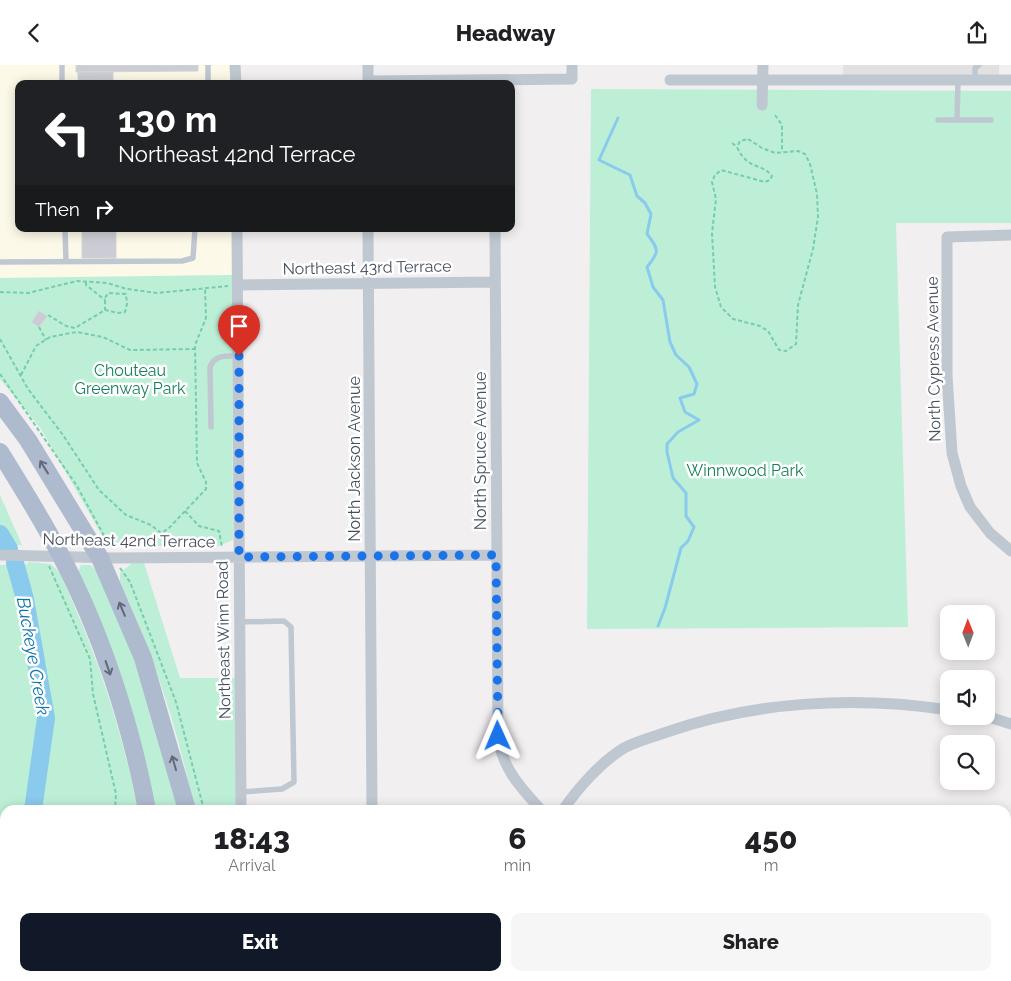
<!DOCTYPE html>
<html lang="en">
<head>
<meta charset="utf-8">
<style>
	:root { --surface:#fff; --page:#f6f6f6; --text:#202124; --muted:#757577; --accent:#111827 }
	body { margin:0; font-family:Raleway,sans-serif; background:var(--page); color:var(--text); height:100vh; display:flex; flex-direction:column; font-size:19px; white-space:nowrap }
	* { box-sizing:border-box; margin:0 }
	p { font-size:16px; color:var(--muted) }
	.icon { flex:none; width:28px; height:28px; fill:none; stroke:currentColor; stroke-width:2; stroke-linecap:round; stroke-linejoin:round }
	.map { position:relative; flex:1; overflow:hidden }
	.drawer { position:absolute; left:0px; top:740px; width:1011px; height:176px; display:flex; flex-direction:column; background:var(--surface); border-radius:15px 15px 0 0; box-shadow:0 2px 12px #0003 }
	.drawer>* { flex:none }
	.guide { position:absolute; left:15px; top:15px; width:500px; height:152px; border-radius:10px; box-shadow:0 2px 12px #0003; background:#202124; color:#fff; overflow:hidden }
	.needle { width:32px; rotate:359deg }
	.tools { position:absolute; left:940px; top:540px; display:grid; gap:10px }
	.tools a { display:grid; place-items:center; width:55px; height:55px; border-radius:10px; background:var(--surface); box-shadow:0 2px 12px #0003; font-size:25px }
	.pin { position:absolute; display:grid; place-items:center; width:42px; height:42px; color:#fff; margin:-51px -21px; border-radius:50% 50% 50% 0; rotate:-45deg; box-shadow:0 0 5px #0007 }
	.pin .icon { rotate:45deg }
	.me { position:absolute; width:55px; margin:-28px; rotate:359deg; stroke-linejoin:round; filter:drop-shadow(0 0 4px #0008) }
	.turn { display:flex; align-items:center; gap:18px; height:105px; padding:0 20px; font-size:22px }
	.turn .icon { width:65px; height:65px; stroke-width:2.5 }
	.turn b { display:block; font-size:35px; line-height:42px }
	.then { display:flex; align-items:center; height:48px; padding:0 20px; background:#0003; gap:10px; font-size:19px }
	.eta { display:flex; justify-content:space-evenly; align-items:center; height:85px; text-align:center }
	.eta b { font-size:30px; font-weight:800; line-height:35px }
	.cta { display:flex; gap:10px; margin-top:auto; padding:10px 20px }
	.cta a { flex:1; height:58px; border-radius:10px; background:var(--accent); color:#fff; font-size:20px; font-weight:800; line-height:58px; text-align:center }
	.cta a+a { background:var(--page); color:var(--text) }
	header { display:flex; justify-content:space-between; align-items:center; height:65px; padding:0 20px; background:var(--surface); font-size:22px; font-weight:800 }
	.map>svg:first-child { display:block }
</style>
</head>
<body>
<header><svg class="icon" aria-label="back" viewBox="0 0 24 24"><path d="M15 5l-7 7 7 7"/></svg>Headway<svg class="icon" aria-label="share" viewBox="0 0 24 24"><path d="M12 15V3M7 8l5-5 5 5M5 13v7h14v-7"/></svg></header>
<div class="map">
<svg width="1011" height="916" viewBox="0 0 1011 916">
	<rect width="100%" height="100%" fill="#f1efef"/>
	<path fill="#fcf9e8" d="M 0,0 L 230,0 L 230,19 L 19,19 L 19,164 L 232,164 L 232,210 L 0,213 Z"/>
	<path fill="#e2e0e1" d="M 843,0 L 999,0 L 999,11 L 843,12 Z
		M 1006,753 L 1011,753 L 1011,916 L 641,916 L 641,911 L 1006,911 Z"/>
	<path fill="#bdefd7" d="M 591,24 L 1011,26 L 1011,158 L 896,158 L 908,562 L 587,564 Z
		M 232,210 L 233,475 L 213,483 L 107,479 L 41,364 L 0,314 L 0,213 Z
		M 0,430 L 22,480 L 0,480 Z
		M 28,497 L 51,499 C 63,508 67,525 73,538 C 102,605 124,674 138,745 L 5,745 L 5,911 L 159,911 L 159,916 L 0,916 L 0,500 L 28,499 Z
		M 132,498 L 144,498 L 180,613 L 235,613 L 236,745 L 194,745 C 179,666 153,589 120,517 L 120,508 Z
		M 81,500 L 90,500 L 98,506 L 135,590 L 179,745 L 153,745 L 77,509 Z
		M 173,911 L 200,911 L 200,916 L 173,916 Z
		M 214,911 L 294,911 L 294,916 L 214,916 Z"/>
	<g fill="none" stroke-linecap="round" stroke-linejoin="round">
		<path stroke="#8acaec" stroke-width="3" d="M 618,53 L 599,95 L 630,110 L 637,131 L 645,138 L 651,149 L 647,169 C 659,185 660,186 647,202 L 653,222 L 663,235 L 670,277 L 676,290 L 689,302 L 697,319 L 694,329 L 680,333 L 685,347 L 699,355 L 678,367 L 667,379 L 667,387 L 673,413 L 686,428 L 686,451 L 694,462 L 688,476 L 681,483 L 665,543 L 658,561"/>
		<path stroke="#8acaec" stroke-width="18" d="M 0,469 L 9,484
			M 15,498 L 25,534 L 46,653 L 33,745
			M 44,911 L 44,916"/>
	</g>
	<path fill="#cccdd4" stroke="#d3d4da" d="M 76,0 L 198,0 L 198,6 L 76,7 Z
		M 78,7 L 113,7 L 113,19 L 78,19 Z
		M 82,164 L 116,164 L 116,193 L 82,193 Z
		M 39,246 L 47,251 L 39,262 L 32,257 Z"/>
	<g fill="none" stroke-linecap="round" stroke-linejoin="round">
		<path stroke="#75cdae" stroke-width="2" stroke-dasharray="4 2.5" stroke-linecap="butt" d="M 775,50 L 782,60 L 782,87
			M 748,74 L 762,83 L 775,88 L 798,86 L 805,89 L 810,99 L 817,129 L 818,152 L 813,184 L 798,240 L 796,279 L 786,286 L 779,285 L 768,266 L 760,261 L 733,254 L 721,242 L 715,222 L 712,168 L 716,134 L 712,117 L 715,110 L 721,105 L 765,117 L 770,115 L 772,111 C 761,97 748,106 737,82 L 740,76 Z
			M 732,78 L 737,82
			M 86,217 L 86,220 L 105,235
			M 0,227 L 28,228 L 77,216 L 107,218 L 127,224 L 157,228 L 228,221
			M 48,250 L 66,261 L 75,263 L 105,245 L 118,248 L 125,247 L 127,239 L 126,229 L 108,228 L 105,233 L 105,245
			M 39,262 L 46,275
			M 0,274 L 28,324 L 63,370 L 99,425 L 126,450 L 151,460 L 161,468 L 168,464 L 206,424 L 206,417 L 197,398 L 195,280 L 206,253 L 205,222
			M 0,309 L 77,421 L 108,478
			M 21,310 L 36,281 L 50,272 L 65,269 L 77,267 L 103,272 L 130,285 L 195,284
			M 185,446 L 199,461 L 219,466 L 222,482
			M 106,474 C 113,474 115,478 121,479 C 133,480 152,477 160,469
			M 49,501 L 90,594 L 93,629 L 116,729 L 115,745
			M 120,503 L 130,517 L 176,637 L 204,745
			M 224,911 L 224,916
			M 121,916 L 124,911"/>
		<path stroke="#bfc7d1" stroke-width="5.5" d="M 62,0 L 62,19
			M 208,0 L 208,19
			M 975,16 L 975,3 L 979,0
			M 938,55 L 991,55
			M 957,55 L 958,16
			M 65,164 L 66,196
			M 0,197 L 182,196 L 193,193 L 195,164
			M 211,362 L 210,302 C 215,289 227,291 239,291
			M 239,557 L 284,556 L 291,562 L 294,717 L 282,724 L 241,727"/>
		<path stroke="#bfc7d1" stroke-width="11" d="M 235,0 L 236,19
			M 368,0 L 368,19
			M 670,15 L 1011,15
			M 369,16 L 572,14 L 572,0
			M 762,40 L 763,0
			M 237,164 L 241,745
			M 368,164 L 372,745
			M 495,164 L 498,671 C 502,703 520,722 541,745
			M 1011,170 L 947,172 L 947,311 L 952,388 L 961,421 L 970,442 L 990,468 L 1011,486
			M 238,220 L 495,217
			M 0,490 L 115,493 L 497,490
			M 986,651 L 1011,659
			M 563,745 C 578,723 601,697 624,683 C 637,676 653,672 667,667 C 756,636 855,631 949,645
			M 376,911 L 378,916
			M 570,911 L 570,916"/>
		<path stroke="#aebace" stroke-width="18" d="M 0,337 L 28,375 L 100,493 L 143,593 L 187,745
			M 0,387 C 21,421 42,454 60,489 C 101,566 131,659 147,745
			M 168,911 L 168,916
			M 207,911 L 207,916"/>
	</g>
	<defs><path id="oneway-shaft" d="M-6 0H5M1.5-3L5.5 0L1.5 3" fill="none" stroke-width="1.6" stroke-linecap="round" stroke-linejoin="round" transform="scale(1.25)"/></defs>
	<g stroke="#616a79">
		<use href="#oneway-shaft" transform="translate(44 402) rotate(-122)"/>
		<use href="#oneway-shaft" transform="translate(122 544) rotate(-113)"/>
		<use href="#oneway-shaft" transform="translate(108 603) rotate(71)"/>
		<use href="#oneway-shaft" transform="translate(174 698) rotate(-106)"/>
	</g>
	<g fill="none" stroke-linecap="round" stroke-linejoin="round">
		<path stroke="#1a73e8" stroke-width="9" stroke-dasharray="0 16.2" d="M 239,291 L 239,492 L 496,490 L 498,671"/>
	</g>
	<g text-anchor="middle" stroke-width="5" stroke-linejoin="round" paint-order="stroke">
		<g font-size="16" fill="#474f5d" stroke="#fff">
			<text transform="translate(367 202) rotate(-1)" y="6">Northeast 43rd Terrace</text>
			<text transform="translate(933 294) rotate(-91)" y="6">North Cypress Avenue</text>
			<text transform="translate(480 386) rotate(-90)" y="6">North Spruce Avenue</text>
			<text transform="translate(354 394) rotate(-90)" y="6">North Jackson Avenue</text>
			<text transform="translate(129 475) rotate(1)" y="6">Northeast 42nd Terrace</text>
			<text transform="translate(223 575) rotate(-91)" y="6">Northeast Winn Road</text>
		</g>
		<g font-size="16" fill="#167f59" stroke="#fff">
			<text x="130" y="311">Chouteau<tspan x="130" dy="18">Greenway Park</tspan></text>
			<text x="745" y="411">Winnwood Park</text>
		</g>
		<g font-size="18" font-style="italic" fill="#0b74ab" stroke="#fff">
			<text transform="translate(33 591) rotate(80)" y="6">Buckeye Creek</text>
		</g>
	</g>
</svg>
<div class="tools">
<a><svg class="needle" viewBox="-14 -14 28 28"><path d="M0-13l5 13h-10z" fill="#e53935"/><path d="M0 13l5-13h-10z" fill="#757577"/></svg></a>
<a><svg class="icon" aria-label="sound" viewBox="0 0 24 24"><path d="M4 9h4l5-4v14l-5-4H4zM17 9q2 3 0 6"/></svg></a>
<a><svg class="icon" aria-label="search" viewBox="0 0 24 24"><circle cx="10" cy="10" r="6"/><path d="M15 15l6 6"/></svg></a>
</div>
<div class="pin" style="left:239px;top:291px;background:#d93025"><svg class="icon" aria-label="arrive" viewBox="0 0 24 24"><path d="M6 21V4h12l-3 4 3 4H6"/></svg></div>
<svg class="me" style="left:498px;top:671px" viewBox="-20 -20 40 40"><path d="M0-17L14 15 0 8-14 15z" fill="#1a73e8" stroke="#fff" stroke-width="4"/></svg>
<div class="guide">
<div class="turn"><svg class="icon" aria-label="left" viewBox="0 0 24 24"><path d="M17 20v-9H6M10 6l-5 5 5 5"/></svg><div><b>130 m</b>Northeast 42nd Terrace</div></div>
<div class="then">Then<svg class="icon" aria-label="right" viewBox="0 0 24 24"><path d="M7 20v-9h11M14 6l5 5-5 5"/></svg></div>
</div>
<section class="drawer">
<div class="eta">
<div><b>18:43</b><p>Arrival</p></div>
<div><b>6</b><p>min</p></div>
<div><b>450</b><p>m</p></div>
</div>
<div class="cta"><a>Exit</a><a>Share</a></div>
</section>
</div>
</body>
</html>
